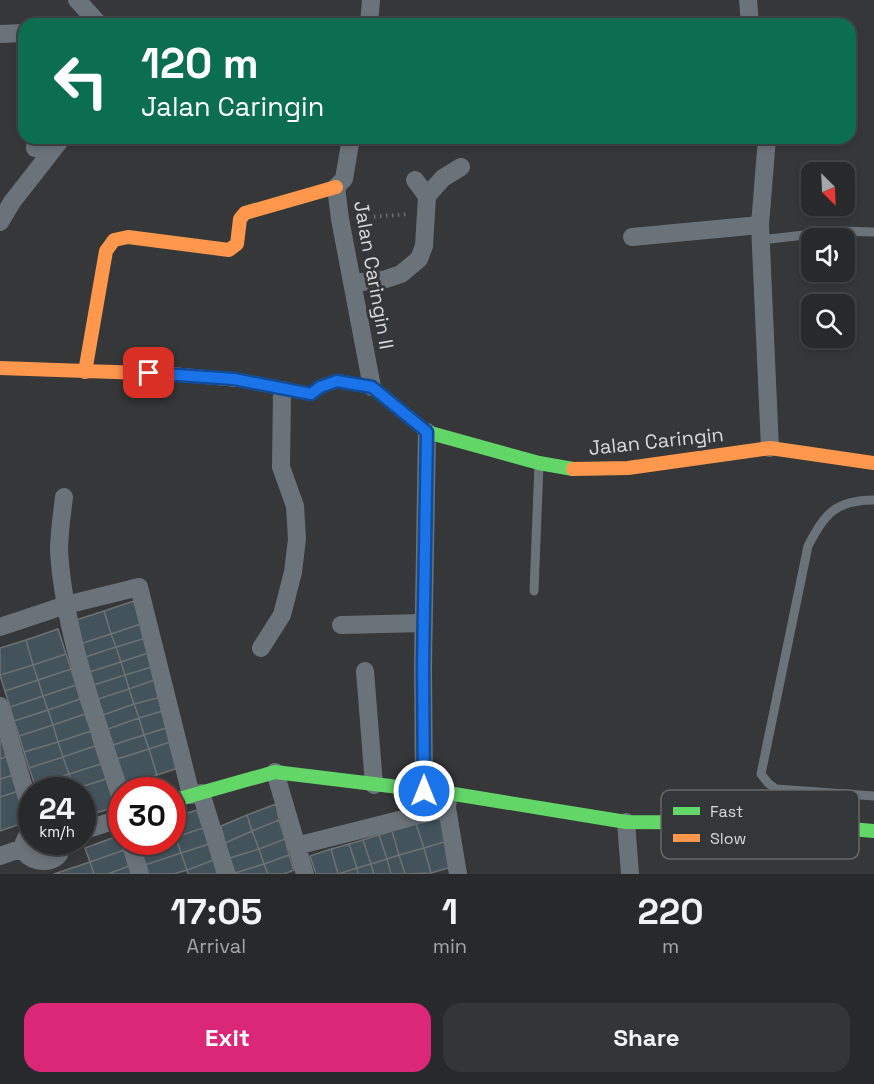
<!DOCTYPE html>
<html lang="en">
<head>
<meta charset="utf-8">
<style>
	:root { --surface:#28292a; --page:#343536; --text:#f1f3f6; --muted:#a5a6a8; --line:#444547; --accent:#db2777 }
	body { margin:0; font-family:"Space Grotesk",sans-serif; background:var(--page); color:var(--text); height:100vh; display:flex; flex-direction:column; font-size:22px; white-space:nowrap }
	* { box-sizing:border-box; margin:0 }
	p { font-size:20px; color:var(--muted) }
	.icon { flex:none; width:33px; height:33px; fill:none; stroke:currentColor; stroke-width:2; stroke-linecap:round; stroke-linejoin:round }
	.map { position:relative; height:874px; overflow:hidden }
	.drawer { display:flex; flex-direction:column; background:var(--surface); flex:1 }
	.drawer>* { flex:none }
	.guide { position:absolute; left:18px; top:18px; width:838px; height:126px; border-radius:18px; box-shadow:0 3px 9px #0003,0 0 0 2px var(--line); background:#0b6e4f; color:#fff; overflow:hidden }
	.needle { width:39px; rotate:156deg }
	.fabs { position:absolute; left:801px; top:162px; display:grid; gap:12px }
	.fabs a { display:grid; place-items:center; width:54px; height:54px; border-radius:12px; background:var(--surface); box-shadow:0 3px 9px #0003,0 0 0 2px var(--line); font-size:30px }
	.speed { position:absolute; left:18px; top:777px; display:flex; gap:12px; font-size:30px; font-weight:700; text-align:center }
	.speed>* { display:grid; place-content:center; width:78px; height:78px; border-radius:50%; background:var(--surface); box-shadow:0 3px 9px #0003,0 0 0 2px var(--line); line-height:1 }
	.speed small { font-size:15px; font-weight:400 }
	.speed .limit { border:9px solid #d22; background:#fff; color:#111 }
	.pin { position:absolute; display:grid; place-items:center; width:51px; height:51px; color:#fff; margin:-26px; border-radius:12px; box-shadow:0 3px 9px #0006 }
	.me { position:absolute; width:66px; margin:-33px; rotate:0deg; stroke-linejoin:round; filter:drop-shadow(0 0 4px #0008) }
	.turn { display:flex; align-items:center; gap:21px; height:126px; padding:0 24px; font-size:27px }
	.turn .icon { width:78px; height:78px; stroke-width:2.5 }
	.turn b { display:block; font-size:42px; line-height:51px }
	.eta { display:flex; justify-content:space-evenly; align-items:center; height:102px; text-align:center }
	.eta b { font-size:36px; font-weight:600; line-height:42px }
	.action { display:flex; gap:12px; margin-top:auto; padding:12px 24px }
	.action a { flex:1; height:69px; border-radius:18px; background:var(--accent); color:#fff; font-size:24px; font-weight:600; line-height:69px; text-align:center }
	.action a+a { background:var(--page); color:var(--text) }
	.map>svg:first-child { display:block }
</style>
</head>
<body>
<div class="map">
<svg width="874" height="874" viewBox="0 0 874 874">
	<rect width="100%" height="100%" fill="#353738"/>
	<path fill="#42535c" stroke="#6f7171" stroke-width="1.5" d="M 134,601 L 141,624 L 111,634 L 104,611 Z
		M 104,611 L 111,634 L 80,644 L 73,621 Z
		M 141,624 L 146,638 L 116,647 L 111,634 Z
		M 58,629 L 66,654 L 33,665 L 26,640 Z
		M 111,634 L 116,647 L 85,657 L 80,644 Z
		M 146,638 L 151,652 L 121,662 L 116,647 Z
		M 26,640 L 33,665 L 0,675 L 0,648 Z
		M 116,647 L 121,662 L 89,672 L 85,657 Z
		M 151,652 L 155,666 L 125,675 L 121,662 Z
		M 66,654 L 71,669 L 38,680 L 33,665 Z
		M 121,662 L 125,675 L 94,685 L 89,672 Z
		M 33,665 L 38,680 L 5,691 L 0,675 Z
		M 155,666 L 157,679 L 129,689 L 125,675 Z
		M 71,669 L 76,685 L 43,696 L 38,680 Z
		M 125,675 L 129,689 L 98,699 L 94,685 Z
		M 157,679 L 161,697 L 134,704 L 129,689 Z
		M 38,680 L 43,696 L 10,707 L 5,691 Z
		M 76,685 L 80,699 L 48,710 L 43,696 Z
		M 129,689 L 134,704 L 103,715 L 98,699 Z
		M 43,696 L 48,710 L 14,721 L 10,707 Z
		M 161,697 L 166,710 L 139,718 L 134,704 Z
		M 80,699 L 85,714 L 53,725 L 48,710 Z
		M 134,704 L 139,718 L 108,729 L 103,715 Z
		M 48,710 L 53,725 L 19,736 L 14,721 Z
		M 166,710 L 169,727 L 144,735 L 139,718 Z
		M 85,714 L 91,731 L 58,742 L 53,725 Z
		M 139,718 L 144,735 L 113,745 L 108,729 Z
		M 53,725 L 58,742 L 24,752 L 19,736 Z
		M 169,727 L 173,741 L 149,749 L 144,735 Z
		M 91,731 L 95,746 L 63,757 L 58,742 Z
		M 144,735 L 149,749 L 117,759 L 113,745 Z
		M 3,740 L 8,756 L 0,759 L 0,741 Z
		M 173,741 L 181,767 L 157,775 L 149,749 Z
		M 58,742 L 63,757 L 29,768 L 24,752 Z
		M 95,746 L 101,764 L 69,774 L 63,757 Z
		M 149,749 L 157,775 L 126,785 L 117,759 Z
		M 8,756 L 14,775 L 0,779 L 0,759 Z
		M 63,757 L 69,774 L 35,785 L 29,768 Z
		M 101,764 L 106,779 L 74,789 L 69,774 Z
		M 69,774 L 74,789 L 37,790 L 35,785 Z
		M 14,775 L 19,791 L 0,797 L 0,779 Z
		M 106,779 L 115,807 L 83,817 L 82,790 L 74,789 Z
		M 19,791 L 29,821 L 0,831 L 0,797 Z
		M 276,804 L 279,820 L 252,831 L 247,815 Z
		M 197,810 L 203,828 L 176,837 L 172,818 Z
		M 247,815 L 252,831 L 225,843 L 221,826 Z
		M 440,817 L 447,841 L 424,848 L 416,824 Z
		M 279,820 L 285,839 L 259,849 L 252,831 Z
		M 416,824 L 424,848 L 399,855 L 392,831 Z
		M 203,828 L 209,844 L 181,853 L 176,837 Z
		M 252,831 L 259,849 L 230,858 L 225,843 Z
		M 392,831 L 399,855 L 387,859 L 379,835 Z
		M 379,835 L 387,859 L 371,864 L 363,840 Z
		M 118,836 L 124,850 L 90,862 L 85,848 Z
		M 176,837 L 181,853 L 145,865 L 140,848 L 161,842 L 172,842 L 172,838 Z
		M 285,839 L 289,855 L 264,864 L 259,849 Z
		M 363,840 L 371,864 L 357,868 L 349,844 Z
		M 447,841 L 455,866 L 431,873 L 424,848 Z
		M 138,842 L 161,842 L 140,848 Z
		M 209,844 L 214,860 L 187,870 L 181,853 Z
		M 349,844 L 357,868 L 338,874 L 331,849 Z
		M 424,848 L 431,873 L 405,874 L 399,855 Z
		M 259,849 L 264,864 L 235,873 L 230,858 Z
		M 331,849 L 338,874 L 316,874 L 310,856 Z
		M 124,850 L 129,866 L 108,874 L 94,874 L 90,862 Z
		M 181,853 L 187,870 L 174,874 L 148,874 L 145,865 Z
		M 289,855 L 294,870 L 284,874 L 268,874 L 264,864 Z
		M 399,855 L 405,874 L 391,874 L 387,859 Z
		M 387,859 L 391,874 L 374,874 L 371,864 Z
		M 214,860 L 219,874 L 188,874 L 187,870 Z
		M 90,862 L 94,874 L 54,874 Z
		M 264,864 L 268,874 L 235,874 L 235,873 Z
		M 371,864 L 374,874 L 358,874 L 357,868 Z
		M 129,866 L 132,874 L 108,874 Z
		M 357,868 L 358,874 L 338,874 Z"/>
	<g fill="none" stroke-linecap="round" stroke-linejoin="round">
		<path stroke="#676d71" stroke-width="4" stroke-dasharray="1.5 4.5" stroke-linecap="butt" d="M 356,218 L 409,214"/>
		<path stroke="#6b737a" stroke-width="9" d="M 761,240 L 839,231 L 874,232
			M 874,500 C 835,500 825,514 808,546 L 761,774 L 768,783 L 776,789 L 874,796
			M 534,591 L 539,465"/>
		<path stroke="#6b737a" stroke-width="18" d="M 77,0 L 99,24
			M 748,0 L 750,24
			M 369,24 L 371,0
			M 0,34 L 24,33
			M 351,138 L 344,179 L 336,187 L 340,219 L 372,387
			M 767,138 L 760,225 L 770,448
			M 35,148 L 36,138
			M 415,180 L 427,196
			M 0,222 L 12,202 L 62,138
			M 632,237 L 760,225
			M 352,283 L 383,280 L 401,274 L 419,259 L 424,246 L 427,196 L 443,178 L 461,167
			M 64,497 C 62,514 59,534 59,551 C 64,633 97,721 122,799
			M 341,625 L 424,623
			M 0,627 L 66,605 L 139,587 L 191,795
			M 261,648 L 282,615 L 293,572 L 297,539 L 295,506 L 281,467 L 282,390
			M 365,671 L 374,785
			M 0,706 L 32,815
			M 275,772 L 305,874
			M 424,791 L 423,665 L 427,432
			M 201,793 L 226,874
			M 448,798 L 447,808 L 458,874
			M 626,822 L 630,874
			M 32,831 C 0,862 69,874 60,842
			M 82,831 L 122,818
			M 130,842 L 140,874
			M 296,846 L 447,808
			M 0,856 L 23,848"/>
		<path stroke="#63d668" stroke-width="14" d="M 239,380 L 311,394 L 320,387 L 337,381 L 372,387 L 427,432 L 539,463 L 573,469
			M 172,801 L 275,772 L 448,793 L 626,822 L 782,823 L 874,831"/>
		<path stroke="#ff974d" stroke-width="14" d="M 0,368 L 171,374 L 239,380
			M 85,372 L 106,251 L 114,240 L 128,237 L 229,250 L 237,244 L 240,219 L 245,213 L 336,187
			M 573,469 L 628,468 L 770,448 L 874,463"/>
	</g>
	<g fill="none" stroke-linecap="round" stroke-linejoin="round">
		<g stroke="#114b97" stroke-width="15">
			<path id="route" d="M 149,373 L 234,379 L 311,394 L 320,387 L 337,381 L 372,387 L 427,432 L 423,665 L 424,791"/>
		</g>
		<use href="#route" stroke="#1a73e8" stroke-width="10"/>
	</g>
	<g text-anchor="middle" stroke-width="6" stroke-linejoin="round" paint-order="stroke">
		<g font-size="20" fill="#d7d9db" stroke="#343739">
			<text transform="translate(374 275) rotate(80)" y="7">Jalan Caringin II</text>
			<text transform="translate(656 441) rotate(-6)" y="7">Jalan Caringin</text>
		</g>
	</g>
	<rect x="661" y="790" width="198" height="69" rx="9" fill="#343739" stroke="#65686a" stroke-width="1.5"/>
	<rect x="673" y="807" width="27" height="8" fill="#63d668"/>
	<rect x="673" y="834" width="27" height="8" fill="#ff974d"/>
	<g font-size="16" fill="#d7d9db">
		<text x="710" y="817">Fast</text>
		<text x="710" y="844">Slow</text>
	</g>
</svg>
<div class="fabs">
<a><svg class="needle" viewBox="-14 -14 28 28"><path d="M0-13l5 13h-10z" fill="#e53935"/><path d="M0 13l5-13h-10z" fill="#a5a6a8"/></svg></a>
<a><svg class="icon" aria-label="sound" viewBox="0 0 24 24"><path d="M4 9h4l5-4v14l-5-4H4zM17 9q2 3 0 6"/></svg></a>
<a><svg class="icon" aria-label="search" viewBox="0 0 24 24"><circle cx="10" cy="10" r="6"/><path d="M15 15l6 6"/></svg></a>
</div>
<div class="speed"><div>24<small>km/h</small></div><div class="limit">30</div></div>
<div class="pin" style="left:149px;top:373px;background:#d93025"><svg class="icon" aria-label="arrive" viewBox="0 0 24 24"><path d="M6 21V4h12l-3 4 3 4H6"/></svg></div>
<svg class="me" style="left:424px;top:791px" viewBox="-20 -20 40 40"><circle r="17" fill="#1a73e8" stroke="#fff" stroke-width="3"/><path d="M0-11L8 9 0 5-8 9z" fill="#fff"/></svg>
<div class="guide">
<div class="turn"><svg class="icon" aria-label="left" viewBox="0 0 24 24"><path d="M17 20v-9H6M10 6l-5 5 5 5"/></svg><div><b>120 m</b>Jalan Caringin</div></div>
</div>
</div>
<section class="drawer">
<div class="eta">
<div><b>17:05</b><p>Arrival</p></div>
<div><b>1</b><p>min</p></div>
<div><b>220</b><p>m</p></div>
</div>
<div class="action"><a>Exit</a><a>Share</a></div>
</section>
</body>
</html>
